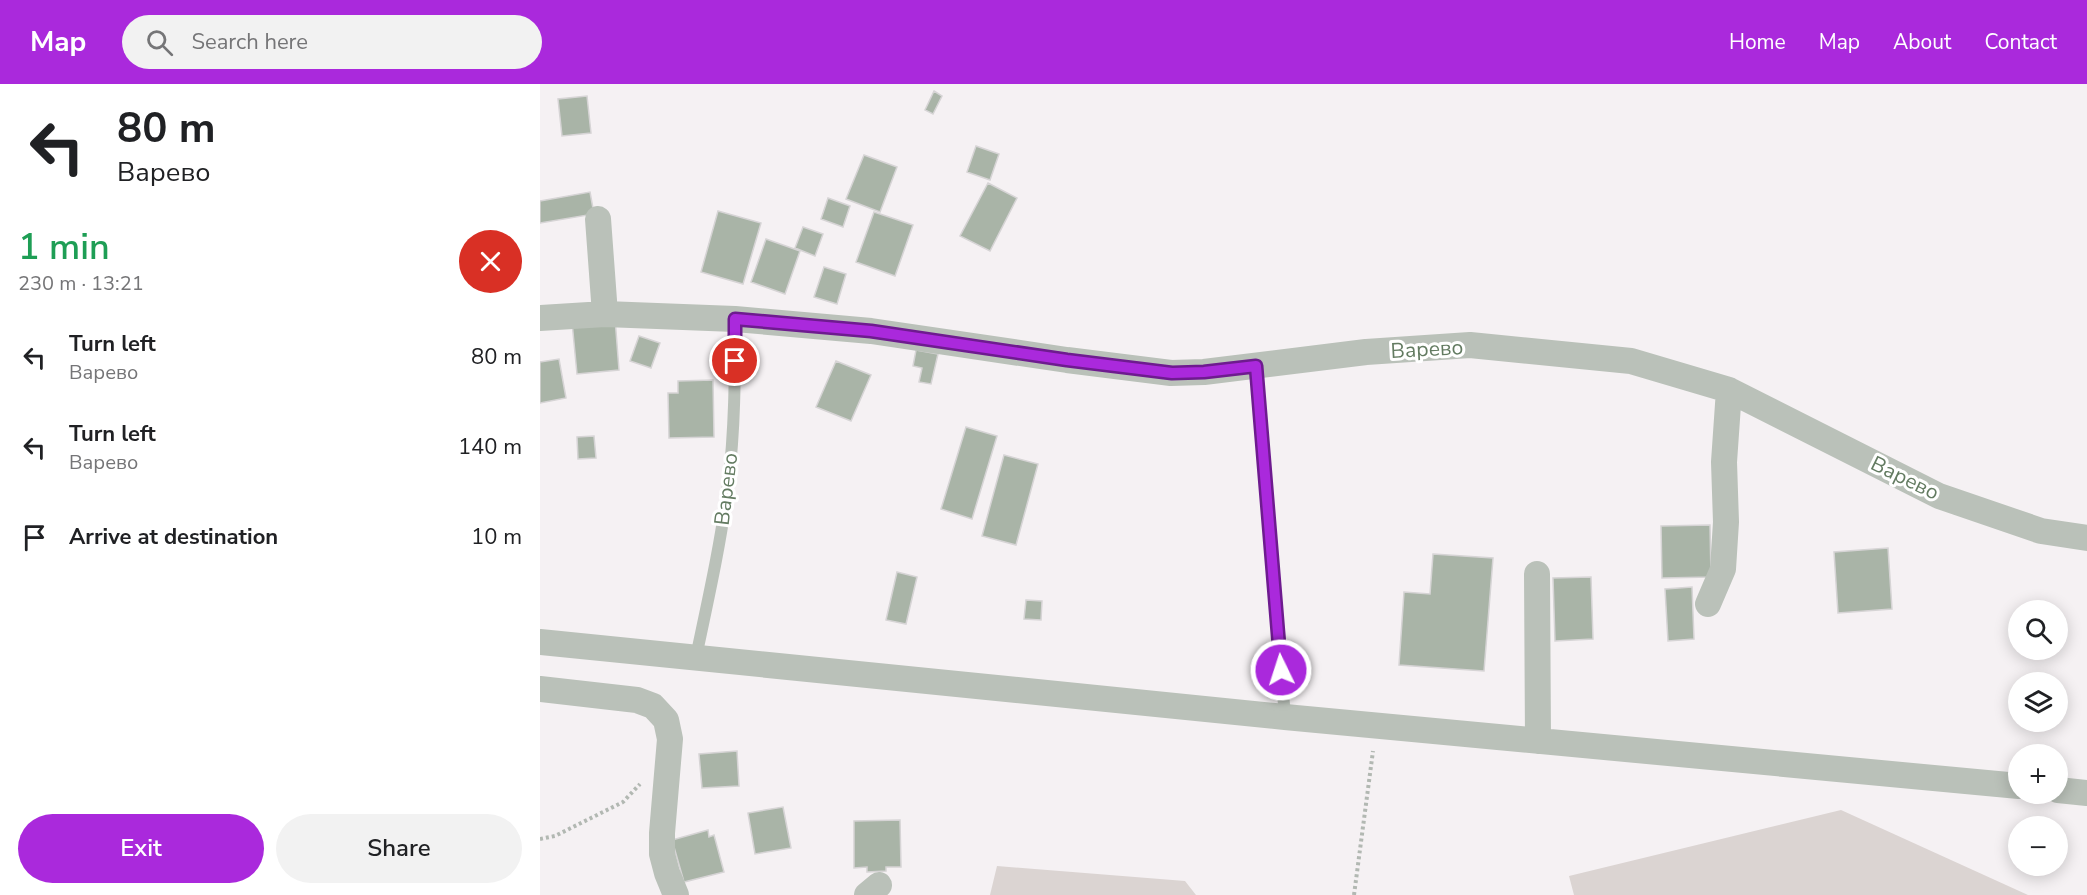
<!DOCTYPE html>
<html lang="en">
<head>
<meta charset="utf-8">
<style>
	:root { --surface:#fff; --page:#f2f2f2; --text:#202124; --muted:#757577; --accent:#aa29dc }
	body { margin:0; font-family:"Nunito Sans",sans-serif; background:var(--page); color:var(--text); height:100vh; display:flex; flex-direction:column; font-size:22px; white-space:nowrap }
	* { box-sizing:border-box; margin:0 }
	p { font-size:20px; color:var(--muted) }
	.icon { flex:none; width:33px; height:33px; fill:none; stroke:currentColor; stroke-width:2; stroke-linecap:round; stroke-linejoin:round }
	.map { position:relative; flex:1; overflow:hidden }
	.sheet { display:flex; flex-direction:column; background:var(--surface); width:540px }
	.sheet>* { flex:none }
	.top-card { background:#fff; color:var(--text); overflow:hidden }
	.tools { position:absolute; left:1468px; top:516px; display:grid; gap:12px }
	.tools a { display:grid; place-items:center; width:60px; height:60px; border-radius:50%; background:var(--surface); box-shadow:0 3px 15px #0003; font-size:30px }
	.pin { position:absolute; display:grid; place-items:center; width:51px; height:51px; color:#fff; margin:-26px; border:3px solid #fff; border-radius:50%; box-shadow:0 2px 6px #0007 }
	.me { position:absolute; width:66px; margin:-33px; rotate:356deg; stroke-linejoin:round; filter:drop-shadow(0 0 4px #0008) }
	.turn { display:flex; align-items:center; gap:21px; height:126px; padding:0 18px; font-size:27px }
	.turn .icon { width:78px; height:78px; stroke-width:2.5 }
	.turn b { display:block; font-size:42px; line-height:51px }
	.round { display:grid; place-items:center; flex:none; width:63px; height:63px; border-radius:32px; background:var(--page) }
	.overview { display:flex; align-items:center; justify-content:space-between; height:102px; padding:0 18px }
	h1 { font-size:36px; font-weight:600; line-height:45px; color:#1e9e55 }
	.cta { display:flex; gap:12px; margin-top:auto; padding:12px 18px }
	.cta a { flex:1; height:69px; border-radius:36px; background:var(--accent); color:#fff; font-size:24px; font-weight:600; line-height:69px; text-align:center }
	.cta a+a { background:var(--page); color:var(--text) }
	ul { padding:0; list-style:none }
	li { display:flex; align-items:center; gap:18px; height:90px; padding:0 18px }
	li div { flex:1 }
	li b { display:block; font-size:22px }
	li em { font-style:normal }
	header { display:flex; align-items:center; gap:36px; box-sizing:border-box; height:84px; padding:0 30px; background:var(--accent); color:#fff }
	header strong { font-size:28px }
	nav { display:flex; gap:33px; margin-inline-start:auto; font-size:21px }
	.search { width:420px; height:54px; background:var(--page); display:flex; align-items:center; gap:15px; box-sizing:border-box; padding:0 21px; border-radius:33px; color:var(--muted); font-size:22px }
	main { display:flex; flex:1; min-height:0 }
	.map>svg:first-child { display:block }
</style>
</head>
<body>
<header>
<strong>Map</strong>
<div class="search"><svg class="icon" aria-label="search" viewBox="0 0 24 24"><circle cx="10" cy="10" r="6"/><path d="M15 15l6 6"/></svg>Search here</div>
<nav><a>Home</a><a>Map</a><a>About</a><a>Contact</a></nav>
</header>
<main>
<section class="sheet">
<div class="top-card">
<div class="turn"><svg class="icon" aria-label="left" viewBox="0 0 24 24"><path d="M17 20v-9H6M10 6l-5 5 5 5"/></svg><div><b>80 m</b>Варево</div></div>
</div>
<div class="overview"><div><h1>1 min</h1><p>230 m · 13:21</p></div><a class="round" style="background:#d93025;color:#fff"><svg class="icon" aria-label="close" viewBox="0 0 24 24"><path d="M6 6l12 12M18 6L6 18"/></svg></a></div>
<ul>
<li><svg class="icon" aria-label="left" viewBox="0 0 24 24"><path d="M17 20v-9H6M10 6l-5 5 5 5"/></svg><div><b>Turn left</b><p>Варево</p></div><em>80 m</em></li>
<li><svg class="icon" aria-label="left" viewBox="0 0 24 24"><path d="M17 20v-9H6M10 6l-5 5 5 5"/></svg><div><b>Turn left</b><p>Варево</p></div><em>140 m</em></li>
<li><svg class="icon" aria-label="arrive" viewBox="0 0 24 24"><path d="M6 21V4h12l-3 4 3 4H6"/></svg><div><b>Arrive at destination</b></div><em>10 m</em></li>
</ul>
<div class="cta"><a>Exit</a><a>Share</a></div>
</section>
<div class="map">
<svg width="1547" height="811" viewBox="0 0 1547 811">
	<rect width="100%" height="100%" fill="#f5f1f3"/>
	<path fill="#dbd4d2" d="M 1301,726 L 1488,811 L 1034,811 L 1029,792 Z
		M 457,782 L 645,797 L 656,811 L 450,811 Z"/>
	<path fill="#a9b4a7" stroke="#d6d4d5" stroke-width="1.5" d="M 394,7 L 402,12 L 393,30 L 385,26 Z
		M 47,12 L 51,49 L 22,52 L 18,15 Z
		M 436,62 L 459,70 L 450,96 L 427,88 Z
		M 324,71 L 357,83 L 340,128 L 306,115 Z
		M 448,99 L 477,114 L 450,167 L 420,152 Z
		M 50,108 L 54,130 L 0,139 L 0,117 Z
		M 288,114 L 310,122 L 303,143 L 281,135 Z
		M 178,127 L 221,139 L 203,200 L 161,188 Z
		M 334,128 L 373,141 L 355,192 L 316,178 Z
		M 263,143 L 283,150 L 275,172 L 255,164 Z
		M 226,155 L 260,167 L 245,210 L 211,198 Z
		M 284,183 L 306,190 L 297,220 L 274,213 Z
		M 75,234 L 79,286 L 37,290 L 32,238 Z
		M 99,252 L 120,259 L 111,284 L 90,277 Z
		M 376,266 L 398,270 L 391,300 L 379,298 L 382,284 L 373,282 Z
		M 19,275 L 26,314 L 0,319 L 0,278 Z
		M 296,277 L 331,291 L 311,337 L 276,323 Z
		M 173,296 L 174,353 L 129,354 L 128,309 L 138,309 L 138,297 Z
		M 426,343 L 457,352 L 432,435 L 401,425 Z
		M 54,352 L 56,374 L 38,375 L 37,353 Z
		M 464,371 L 498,380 L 476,461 L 442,452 Z
		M 1170,441 L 1171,493 L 1122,494 L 1121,442 Z
		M 1348,464 L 1352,525 L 1298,529 L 1294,468 Z
		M 893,470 L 953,474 L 944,587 L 859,581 L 864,508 L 890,510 Z
		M 357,488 L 377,493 L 366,540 L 346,536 Z
		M 1051,493 L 1053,555 L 1015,557 L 1013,494 Z
		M 1152,503 L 1154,555 L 1128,557 L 1125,505 Z
		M 486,516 L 502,517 L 501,536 L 484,535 Z
		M 197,667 L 199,702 L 162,704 L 159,670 Z
		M 243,723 L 251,764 L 215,770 L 208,729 Z
		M 360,736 L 361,783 L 346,783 L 346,787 L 327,788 L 327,783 L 314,784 L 314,737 Z
		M 168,746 L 169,753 L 174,751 L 184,788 L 144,798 L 132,756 Z"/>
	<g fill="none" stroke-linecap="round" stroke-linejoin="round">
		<path stroke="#b2b8b2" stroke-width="4" stroke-dasharray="3 3" stroke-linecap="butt" d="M 0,755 L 15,752 L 83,718 L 100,700
			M 814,811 L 833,667"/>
		<path stroke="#bac1b9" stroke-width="12" d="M 716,281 L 745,633
			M 156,573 C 168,516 181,459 188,401 C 195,346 195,291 195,235"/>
		<path stroke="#bac1b9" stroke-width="26" d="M 58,135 L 65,230
			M 0,234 L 65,230 L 195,235 L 331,247 L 527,276 L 631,289 L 664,288 L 826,268 L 930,261 L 1091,277 L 1189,306 L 1399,412 L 1501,447 L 1547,454
			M 997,490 L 998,657
			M 1168,520 L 1183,485 L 1186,438 L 1184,378 L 1189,306
			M 0,558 L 745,633 L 1479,702
			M 0,605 L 97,616 L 113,622 L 126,636 L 130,655 L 122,749 L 122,770 L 127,789 L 136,811
			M 1518,706 L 1547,709
			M 327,811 L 339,801"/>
	</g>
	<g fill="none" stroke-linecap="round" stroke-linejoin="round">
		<g stroke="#6e1b8f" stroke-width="15">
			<path id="route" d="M 195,277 L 195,235 L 331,247 L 527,276 L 632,289 L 664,288 L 716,282 L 741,586"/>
		</g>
		<use href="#route" stroke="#aa29dc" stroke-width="10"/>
	</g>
	<g text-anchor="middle" stroke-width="6" stroke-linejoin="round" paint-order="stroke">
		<g font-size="21" fill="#637b61" stroke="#fff">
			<text transform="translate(887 265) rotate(-3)" y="7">Варево</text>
			<text transform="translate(1365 394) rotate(26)" y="7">Варево</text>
			<text transform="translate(186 405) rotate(-83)" y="7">Варево</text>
		</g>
	</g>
</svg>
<div class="tools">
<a><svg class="icon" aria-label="search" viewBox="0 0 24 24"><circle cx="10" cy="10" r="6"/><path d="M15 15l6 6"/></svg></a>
<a><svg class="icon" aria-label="layers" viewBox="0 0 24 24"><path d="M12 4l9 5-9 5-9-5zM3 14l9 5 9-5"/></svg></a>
<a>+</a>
<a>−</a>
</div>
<div class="pin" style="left:195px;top:277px;background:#d93025"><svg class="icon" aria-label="arrive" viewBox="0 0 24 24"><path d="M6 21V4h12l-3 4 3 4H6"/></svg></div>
<svg class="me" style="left:741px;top:586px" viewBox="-20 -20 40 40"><circle r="17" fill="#aa29dc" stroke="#fff" stroke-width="3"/><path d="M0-11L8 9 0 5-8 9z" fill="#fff"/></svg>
</div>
</main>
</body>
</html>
